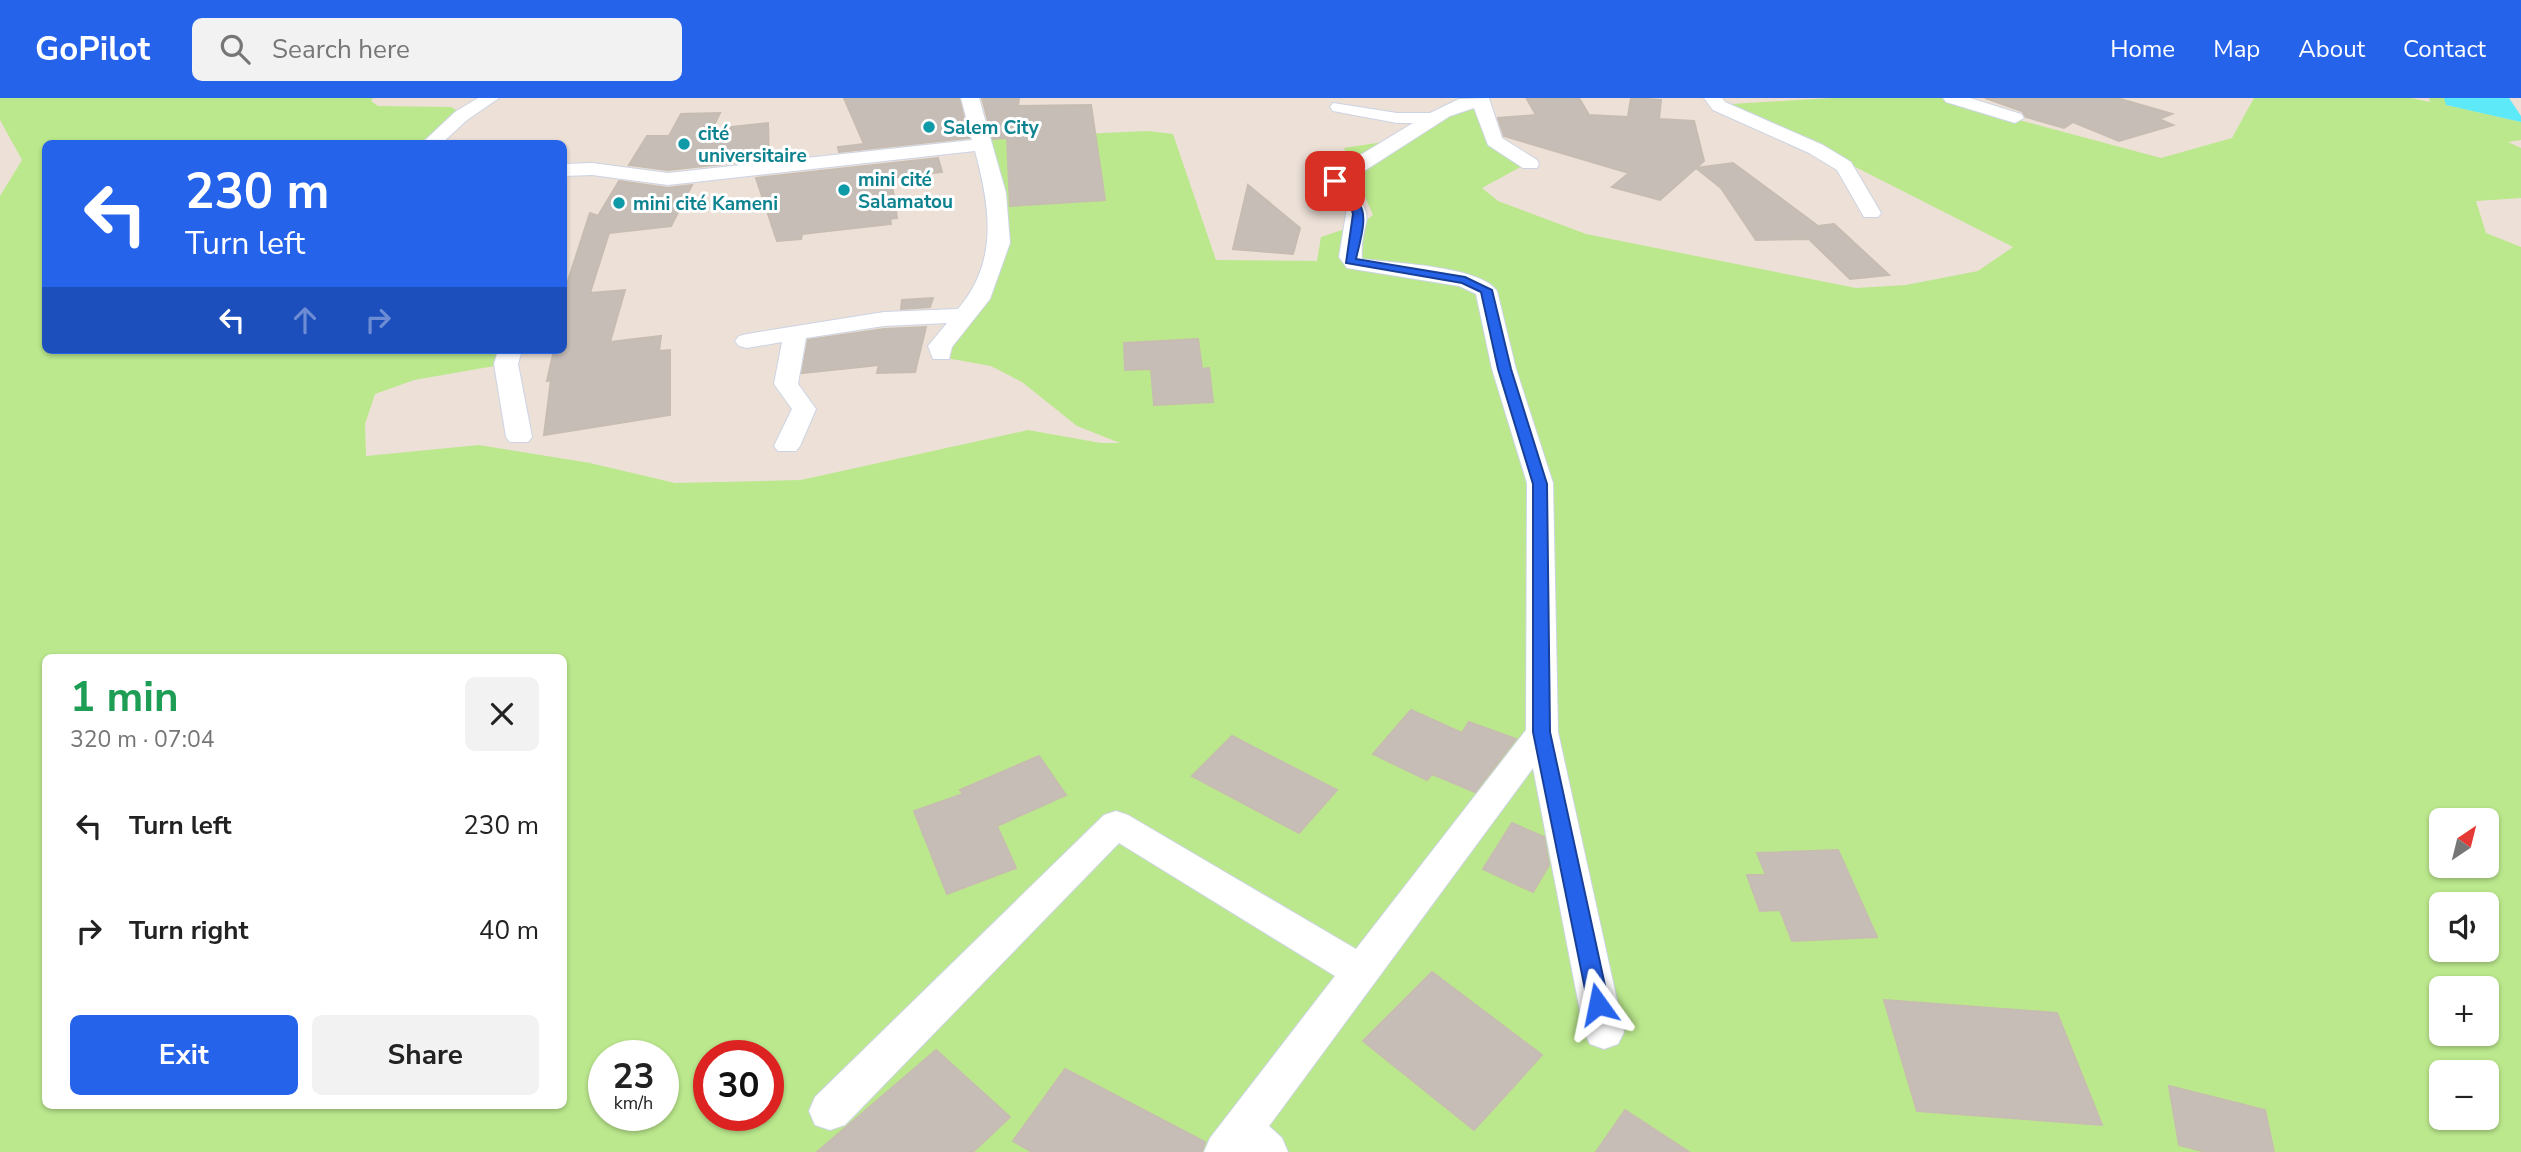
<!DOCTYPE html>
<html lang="en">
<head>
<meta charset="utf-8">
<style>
	:root { --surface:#fff; --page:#f2f2f2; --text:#222; --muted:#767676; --accent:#2563eb }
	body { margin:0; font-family:"Nunito Sans",sans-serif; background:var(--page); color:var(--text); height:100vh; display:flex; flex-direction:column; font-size:26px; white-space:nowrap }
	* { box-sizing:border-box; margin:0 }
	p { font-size:23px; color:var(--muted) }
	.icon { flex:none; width:38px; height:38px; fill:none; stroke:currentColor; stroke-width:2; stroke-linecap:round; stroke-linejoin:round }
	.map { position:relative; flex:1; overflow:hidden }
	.sheet { position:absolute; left:42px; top:556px; width:525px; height:455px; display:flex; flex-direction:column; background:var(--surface); border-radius:10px; box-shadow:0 2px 5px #0004 }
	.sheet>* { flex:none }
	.guide { position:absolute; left:42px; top:42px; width:525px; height:214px; border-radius:10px; box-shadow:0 2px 5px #0004; background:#2563eb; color:#fff; overflow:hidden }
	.needle { width:46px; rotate:35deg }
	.controls { position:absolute; left:2429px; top:710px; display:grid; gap:14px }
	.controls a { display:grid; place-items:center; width:70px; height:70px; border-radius:10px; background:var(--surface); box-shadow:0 2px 5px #0004; font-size:35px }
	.speed { position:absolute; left:588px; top:942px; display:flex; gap:14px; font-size:35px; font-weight:700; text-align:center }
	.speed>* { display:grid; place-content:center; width:91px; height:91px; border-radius:50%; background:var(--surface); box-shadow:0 2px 5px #0004; line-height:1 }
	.speed small { font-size:18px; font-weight:400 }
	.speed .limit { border:10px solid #d22; background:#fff; color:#111 }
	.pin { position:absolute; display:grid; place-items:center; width:60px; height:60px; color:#fff; margin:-30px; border-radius:14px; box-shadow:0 4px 10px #0006 }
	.me { position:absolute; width:77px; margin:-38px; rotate:348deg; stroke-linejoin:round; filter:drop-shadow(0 0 5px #0008) }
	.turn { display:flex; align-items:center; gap:24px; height:147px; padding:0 28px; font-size:32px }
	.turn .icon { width:91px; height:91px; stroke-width:2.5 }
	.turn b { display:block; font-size:49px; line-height:60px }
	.lanes { display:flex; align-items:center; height:66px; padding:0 28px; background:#0003; justify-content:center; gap:35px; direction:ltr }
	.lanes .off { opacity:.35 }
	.round { display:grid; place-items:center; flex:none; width:74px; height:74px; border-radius:10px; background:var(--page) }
	.overview { display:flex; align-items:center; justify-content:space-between; height:119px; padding:0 28px }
	h1 { font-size:42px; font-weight:700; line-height:52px; color:#1e9e55 }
	.primary-button { display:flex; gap:14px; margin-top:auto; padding:14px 28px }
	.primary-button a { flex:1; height:80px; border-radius:10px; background:var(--accent); color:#fff; font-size:28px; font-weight:700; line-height:80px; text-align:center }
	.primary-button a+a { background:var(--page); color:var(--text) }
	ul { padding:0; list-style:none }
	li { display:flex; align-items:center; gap:21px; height:105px; padding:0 28px }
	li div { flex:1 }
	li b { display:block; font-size:26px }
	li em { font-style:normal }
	header { display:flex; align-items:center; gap:42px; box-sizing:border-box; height:98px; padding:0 35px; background:var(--accent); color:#fff }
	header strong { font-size:33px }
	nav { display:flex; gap:38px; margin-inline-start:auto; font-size:24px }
	.search { width:490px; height:63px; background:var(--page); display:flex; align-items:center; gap:18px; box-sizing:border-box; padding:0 24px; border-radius:10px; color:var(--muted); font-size:26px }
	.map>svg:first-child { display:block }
</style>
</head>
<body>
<header>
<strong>GoPilot</strong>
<div class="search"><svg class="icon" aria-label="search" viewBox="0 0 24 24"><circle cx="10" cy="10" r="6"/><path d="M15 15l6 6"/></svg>Search here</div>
<nav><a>Home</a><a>Map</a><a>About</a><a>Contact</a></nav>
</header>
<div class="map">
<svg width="2521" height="1054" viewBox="0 0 2521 1054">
	<rect width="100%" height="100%" fill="#ece0d7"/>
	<path fill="#bbe88d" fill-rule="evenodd" d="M 0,0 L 373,0 L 371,3 L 378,8 L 451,9 L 459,14 L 424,45 L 46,46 L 46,252 L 510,252 L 506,266 L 414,282 L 375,296 L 365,326 L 366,358 L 479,347 L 590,365 L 675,385 L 801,382 L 1028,332 L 1101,345 L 1120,345 L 1077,328 L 1022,284 L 991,268 L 935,258 L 1000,145 L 977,32 L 1082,36 L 1148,33 L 1173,36 L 1216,162 L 1317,163 L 1321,139 L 1363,125 L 1373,117 L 1344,50 L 1383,44 L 1480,4 L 1494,43 L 1526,66 L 1482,90 L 1498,103 L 1586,136 L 1856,190 L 1906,187 L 1978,173 L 2013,149 L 1731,6 L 1831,0 L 1949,0 L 1985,13 L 2161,60 L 2232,40 L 2254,0 L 2411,0 L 2430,4 L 2429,0 L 2444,0 L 2447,7 L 2521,24 L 2521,42 L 2508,44 L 2521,50 L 2521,100 L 2476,103 L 2486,135 L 2521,149 L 2521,1054 L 0,1054 L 0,98 L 22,62 L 0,22 ZM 46,560 L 564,560 L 564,1008 L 46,1008 ZM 2441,723 L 2487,723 L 2487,768 L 2441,768 ZM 2441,807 L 2487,807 L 2487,852 L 2441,852 ZM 2441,891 L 2487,891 L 2487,936 L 2441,936 ZM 604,957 L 663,957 L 663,1017 L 604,1017 ZM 709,957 L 768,957 L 768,1017 L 709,1017 ZM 2441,975 L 2487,975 L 2487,1020 L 2441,1020 Z"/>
	<path fill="#5ee9f9" d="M 2444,0 L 2509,0 L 2521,18 L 2521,24 L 2446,7 Z"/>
	<path fill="#c7bdb7" stroke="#c7bcb1" stroke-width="2" d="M 844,0 L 959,0 L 969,40 L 839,54 L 838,49 L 864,46 Z
		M 982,0 L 1019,0 L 1018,8 L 1091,7 L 1105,102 L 1010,108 L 1007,40 L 993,41 Z
		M 1579,0 L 1589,17 L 1628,19 L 1631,0 L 1661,2 L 1659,21 L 1694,23 L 1704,63 L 1660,102 L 1612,89 L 1629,75 L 1504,38 L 1498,20 L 1536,17 L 1527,1 Z
		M 1985,0 L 2117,0 L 2172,16 L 2159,21 L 2173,27 L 2119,43 L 2073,24 L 2064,30 L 2026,19 L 2022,13 Z
		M 720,15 L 712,31 L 768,25 L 769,61 L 668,72 L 629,67 L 647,38 L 669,38 L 681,16 Z
		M 938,60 L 942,74 L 891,80 L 897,120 L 890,121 L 891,126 L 802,136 L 801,141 L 777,143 L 756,80 Z
		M 1733,65 L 1818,128 L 1834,126 L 1889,177 L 1850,181 L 1809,141 L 1756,142 L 1721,90 L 1696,70 Z
		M 619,83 L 668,90 L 692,87 L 671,128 L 609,135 L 590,195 L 625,192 L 610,244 L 661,238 L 659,253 L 670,252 L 670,317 L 544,337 L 551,282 L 547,283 L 554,252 L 564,252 L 564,195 L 590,115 L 598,118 Z
		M 1248,87 L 1300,130 L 1293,156 L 1233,151 Z
		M 933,200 L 930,209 L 901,211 L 902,202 Z
		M 926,229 L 915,274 L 877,275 L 879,267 L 802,275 L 808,242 L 884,231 Z
		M 1198,241 L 1202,271 L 1209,270 L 1213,304 L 1154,307 L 1151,271 L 1125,272 L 1124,245 Z
		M 1411,612 L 1462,635 L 1469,624 L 1516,641 L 1475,694 L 1432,676 L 1427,682 L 1373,656 Z
		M 1232,638 L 1337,692 L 1299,735 L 1192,678 Z
		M 1039,658 L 1066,697 L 997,728 L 1016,770 L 947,796 L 914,713 L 963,696 L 960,692 Z
		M 1512,725 L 1544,739 L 1549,767 L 1533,794 L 1483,771 Z
		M 1838,752 L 1877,839 L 1792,843 L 1780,812 L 1760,813 L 1747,777 L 1766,777 L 1757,755 Z
		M 1432,874 L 1542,957 L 1474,1032 L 1363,943 Z
		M 1884,902 L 2057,915 L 2102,1027 L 1917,1013 Z
		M 936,952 L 1010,1019 L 973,1054 L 817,1054 Z
		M 1065,971 L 1205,1044 L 1202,1054 L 1032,1054 L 1013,1043 Z
		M 2169,988 L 2265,1012 L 2274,1054 L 2206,1054 L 2179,1047 Z
		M 1625,1012 L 1689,1054 L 1596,1054 Z"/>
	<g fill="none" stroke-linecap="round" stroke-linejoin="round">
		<g stroke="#ccd4e3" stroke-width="2">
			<path id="minor" d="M 478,0 L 499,0 L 467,22 L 441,46 L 421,46 L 455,14 Z
				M 961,0 L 979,0 L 1006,95 L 1010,145 L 990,201 L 952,249 L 949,261 L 933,261 L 928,248 L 947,225 L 884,228 L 806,240 L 798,286 L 816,311 L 800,348 L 796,353 L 778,353 L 774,348 L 792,311 L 774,286 L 782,244 L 747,250 L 739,248 L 735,243 L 739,238 L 747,236 L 884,214 L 958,211 C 999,163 990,109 975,53 L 668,87 L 592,77 L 564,78 L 564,66 L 592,65 L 668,75 L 972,42 Z
				M 1489,0 L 1502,40 L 1537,62 L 1539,66 L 1537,70 L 1523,70 L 1488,47 L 1474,10 L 1450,18 L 1344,86 C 1383,122 1359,119 1362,161 C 1392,165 1480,168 1497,193 L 1516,271 L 1553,385 L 1558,634 L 1624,934 L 1618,946 L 1604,951 L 1590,946 L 1584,934 L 1533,670 L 1269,1028 L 1282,1040 L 1288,1054 L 1204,1054 L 1210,1040 L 1335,878 L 1119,745 L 845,1027 L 830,1032 L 815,1027 L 809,1013 L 815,999 L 1104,717 L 1116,713 L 1128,717 L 1356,851 L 1526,632 L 1527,385 L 1492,271 L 1476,196 L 1459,188 L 1347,170 L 1339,159 L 1347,110 L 1323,87 L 1334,73 L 1413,25 L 1397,25 L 1333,13 L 1330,9 L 1333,5 L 1397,15 L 1430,15 L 1459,1 Z
				M 1704,0 L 1722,0 L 1725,4 L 1823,47 L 1851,64 L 1881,115 L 1878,119 L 1864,119 L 1837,72 L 1809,55 L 1713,12 Z
				M 1943,0 L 1970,0 L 2021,16 L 2024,20 L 2015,25 L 1946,4 Z
				M 498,252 L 522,252 L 518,266 L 532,339 L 528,344 L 510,344 L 506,339 L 494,266 Z"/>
		</g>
		<use href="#minor" fill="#fff" fill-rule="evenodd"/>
	</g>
	<path fill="#2563eb" stroke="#184099" stroke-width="2" d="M 1331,81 L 1338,81 C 1342,93 1351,95 1359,106 C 1369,118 1359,146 1356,161 L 1465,179 L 1492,192 L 1511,271 L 1547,386 L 1550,634 L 1609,906 L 1606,913 L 1598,915 L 1591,913 L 1588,906 L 1533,634 L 1533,386 L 1498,271 L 1481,194 L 1462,185 L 1346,165 L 1353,116 L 1351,109 L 1330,90 Z"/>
	<g fill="#0f9aa8" stroke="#fff" stroke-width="2.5">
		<circle cx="929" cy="29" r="7"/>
		<circle cx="684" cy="46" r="7"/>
		<circle cx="844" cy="92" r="7"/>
		<circle cx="619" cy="105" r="7"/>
	</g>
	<g text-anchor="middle" stroke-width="6" stroke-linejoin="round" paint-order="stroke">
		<g font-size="19" font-weight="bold" fill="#0d838f" stroke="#fff" text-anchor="start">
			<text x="943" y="36">Salem City</text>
			<text x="698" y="42">cité<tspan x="698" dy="22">universitaire</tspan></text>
			<text x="858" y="88">mini cité<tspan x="858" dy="22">Salamatou</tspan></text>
			<text x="633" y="112">mini cité Kameni</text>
		</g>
	</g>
</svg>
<div class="controls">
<a><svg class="needle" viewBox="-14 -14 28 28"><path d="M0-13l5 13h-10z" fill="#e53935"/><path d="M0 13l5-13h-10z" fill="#767676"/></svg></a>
<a><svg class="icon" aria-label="sound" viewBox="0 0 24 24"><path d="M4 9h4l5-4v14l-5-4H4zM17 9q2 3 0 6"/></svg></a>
<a>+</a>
<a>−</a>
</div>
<div class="speed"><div>23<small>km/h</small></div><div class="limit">30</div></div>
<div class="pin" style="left:1335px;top:83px;background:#d93025"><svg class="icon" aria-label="arrive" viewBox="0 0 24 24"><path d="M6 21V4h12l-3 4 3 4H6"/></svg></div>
<svg class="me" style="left:1598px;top:906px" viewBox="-20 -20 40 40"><path d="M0-17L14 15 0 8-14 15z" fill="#2563eb" stroke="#fff" stroke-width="4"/></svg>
<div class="guide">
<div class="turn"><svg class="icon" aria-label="left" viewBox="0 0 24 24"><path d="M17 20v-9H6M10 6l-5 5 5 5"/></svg><div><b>230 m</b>Turn left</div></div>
<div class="lanes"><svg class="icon" aria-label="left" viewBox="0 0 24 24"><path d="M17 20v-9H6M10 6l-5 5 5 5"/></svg><svg class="icon off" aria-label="ahead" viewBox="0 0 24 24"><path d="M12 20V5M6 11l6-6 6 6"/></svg><svg class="icon off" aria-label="right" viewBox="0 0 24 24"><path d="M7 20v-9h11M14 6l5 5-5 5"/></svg></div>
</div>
<section class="sheet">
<div class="overview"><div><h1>1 min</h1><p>320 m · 07:04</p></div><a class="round"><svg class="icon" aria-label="close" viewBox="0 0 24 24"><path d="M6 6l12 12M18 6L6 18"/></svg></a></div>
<ul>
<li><svg class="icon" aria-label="left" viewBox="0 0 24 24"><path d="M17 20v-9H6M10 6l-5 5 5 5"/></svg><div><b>Turn left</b></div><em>230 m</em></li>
<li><svg class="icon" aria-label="right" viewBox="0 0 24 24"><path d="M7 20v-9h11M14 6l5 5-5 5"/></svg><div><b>Turn right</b></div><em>40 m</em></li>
</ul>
<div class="primary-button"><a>Exit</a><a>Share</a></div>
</section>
</div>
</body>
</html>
